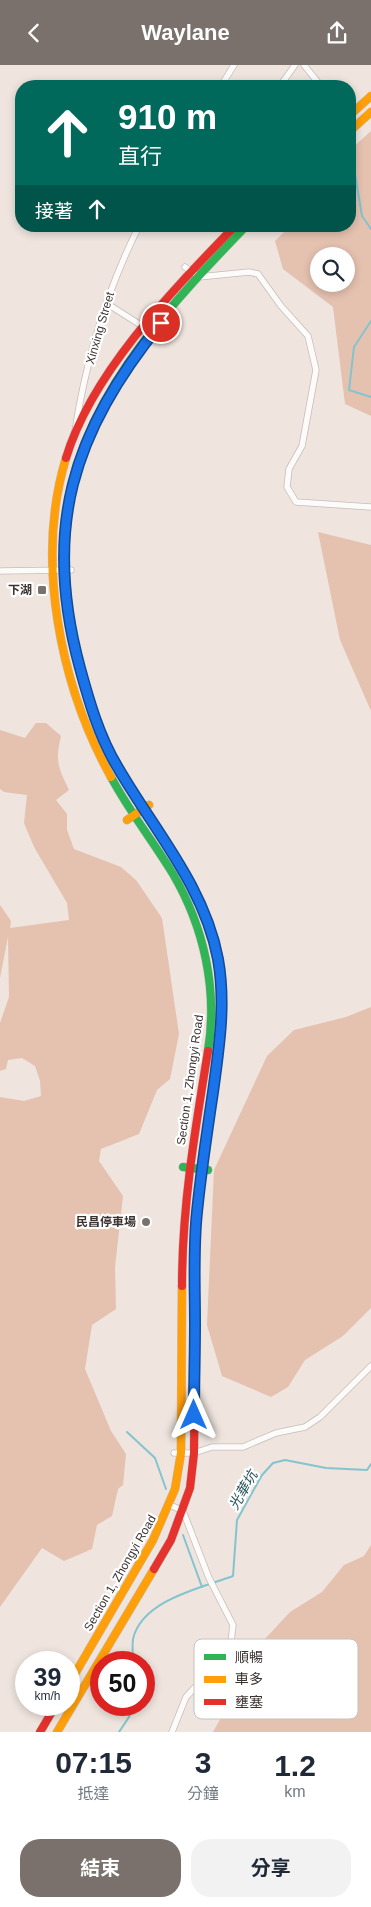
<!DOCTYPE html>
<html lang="zh-TW">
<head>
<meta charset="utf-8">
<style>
	:root { --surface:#fff; --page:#f2f2f3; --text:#1f2937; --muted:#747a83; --accent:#7a716d }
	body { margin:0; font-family:Arial,"Noto Sans TC",sans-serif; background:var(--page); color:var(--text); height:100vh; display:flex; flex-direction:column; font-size:19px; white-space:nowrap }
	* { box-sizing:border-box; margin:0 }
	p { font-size:16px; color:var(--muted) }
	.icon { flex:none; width:28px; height:28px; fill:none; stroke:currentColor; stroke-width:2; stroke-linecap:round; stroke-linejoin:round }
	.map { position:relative; height:1667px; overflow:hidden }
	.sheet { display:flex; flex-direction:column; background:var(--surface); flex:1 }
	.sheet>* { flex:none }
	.hud { position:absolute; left:15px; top:15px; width:341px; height:152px; border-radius:20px; box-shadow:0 2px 8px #0003; background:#00695c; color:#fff; overflow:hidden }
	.tools { position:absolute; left:310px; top:182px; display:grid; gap:10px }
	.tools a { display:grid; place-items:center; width:45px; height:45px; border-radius:50%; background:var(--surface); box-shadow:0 2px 8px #0003; font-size:25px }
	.speed { position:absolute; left:15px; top:1586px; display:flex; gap:10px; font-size:25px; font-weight:700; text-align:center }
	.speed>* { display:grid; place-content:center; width:65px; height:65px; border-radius:50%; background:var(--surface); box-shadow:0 2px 8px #0003; line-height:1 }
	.speed small { font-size:12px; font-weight:400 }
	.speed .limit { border:8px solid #d22; background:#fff; color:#111 }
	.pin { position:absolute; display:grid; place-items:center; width:42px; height:42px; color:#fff; margin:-21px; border:2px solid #fff; border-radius:50%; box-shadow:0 1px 5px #0007 }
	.me { position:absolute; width:55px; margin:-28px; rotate:0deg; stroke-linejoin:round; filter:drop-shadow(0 0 4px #0008) }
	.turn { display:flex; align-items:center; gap:18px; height:105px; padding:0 20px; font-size:22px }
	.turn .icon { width:65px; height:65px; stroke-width:2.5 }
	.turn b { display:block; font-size:35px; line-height:42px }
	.then { display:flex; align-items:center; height:48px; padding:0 20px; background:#0003; gap:10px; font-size:19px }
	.eta { display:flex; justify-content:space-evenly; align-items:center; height:85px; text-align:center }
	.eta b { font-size:30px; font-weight:700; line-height:35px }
	.action { display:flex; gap:10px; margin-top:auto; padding:10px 20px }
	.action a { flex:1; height:58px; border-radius:20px; background:var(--accent); color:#fff; font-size:20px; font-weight:700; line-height:58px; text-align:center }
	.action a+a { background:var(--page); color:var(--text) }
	header { display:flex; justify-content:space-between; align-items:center; height:65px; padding:0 20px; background:var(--accent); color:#fff; font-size:22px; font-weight:700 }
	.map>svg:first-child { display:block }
</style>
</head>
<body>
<header><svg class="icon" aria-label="back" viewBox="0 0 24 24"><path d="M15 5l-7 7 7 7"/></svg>Waylane<svg class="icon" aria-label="share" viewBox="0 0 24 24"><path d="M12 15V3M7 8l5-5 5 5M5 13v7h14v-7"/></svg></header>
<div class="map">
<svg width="371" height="1667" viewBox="0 0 371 1667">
	<rect width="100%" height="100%" fill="#efe4de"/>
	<path fill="#e5c1b0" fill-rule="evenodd" d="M 371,66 L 371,351 L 345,339 L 333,242 L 283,204 L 275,176 L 290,161 L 350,161 L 350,85 ZM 319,191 L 346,191 L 346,219 L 319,219 Z
		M 318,467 L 371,480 L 371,646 L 340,575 Z
		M 36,658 L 46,658 L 61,671 C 55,696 58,702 69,725 L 56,735 L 67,749 L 67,765 L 74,784 L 121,802 L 136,815 L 162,853 L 179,969 L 170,1014 L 157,1025 L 139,1069 L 101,1084 L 99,1096 L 123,1131 L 115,1202 L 116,1244 L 92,1260 L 85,1304 L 111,1366 L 126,1389 L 123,1420 L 118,1424 L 112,1451 L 97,1460 L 92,1484 L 64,1496 L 42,1483 L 0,1542 L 0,1032 L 24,1036 L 41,1031 L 40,1016 L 35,1001 L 22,993 L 8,995 L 6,1004 L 0,1006 L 0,958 L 9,932 L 8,872 L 0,913 L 0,840 L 11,856 L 10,863 L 69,855 L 67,838 L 34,782 L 24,758 L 27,730 L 4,727 L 0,724 L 0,665 L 25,673 Z
		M 371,942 L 371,1243 L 343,1271 L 305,1295 L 288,1322 L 271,1332 L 222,1311 L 207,1260 L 214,1105 L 267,991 L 294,965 L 346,952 Z
		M 371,1480 L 371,1667 L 213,1667 L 264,1575 L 290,1547 L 322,1527 L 344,1500 L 364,1491 Z"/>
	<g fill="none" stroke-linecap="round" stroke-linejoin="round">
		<path stroke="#83c4cf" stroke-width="2" d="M 355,109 L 362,151 L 371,164
			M 371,256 L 354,282 L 349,325 L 371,332
			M 127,1367 L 155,1393 L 166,1424
			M 183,1470 L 202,1522
			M 133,1598 C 133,1590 132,1581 133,1574 C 142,1535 201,1523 233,1511 L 237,1455 L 262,1410 L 273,1398 L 285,1395 L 326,1403 L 367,1405 L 371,1399
			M 119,1667 L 129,1652 L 133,1640"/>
		<g stroke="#c5bdb9" stroke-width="7">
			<path id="street" d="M 304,0 L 321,21
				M 221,21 L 234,0
				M 280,21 L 295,0
				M 185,202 L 199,212 L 249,207 L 258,209 L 281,241 L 308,271 L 316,305 L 302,381 L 289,404 L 287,422 L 296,437 L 371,442
				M 106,238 L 158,271
				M 75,366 C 86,295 107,225 139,161
				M 0,506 L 71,505
				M 174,1388 L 194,1388 L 212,1382 L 243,1382 L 276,1368 L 305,1362 L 320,1352 L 371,1301
				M 170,1440 L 183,1446 L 209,1513 L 233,1560 L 230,1585 L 186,1632 L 172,1667"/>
		</g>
		<g stroke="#c5bdb9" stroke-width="9">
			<path id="fast" d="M 65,502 C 65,476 65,449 71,423 C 94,319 175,235 246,161
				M 111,712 C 129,746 153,776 173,809 C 204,862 218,925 208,986
				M 166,779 C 214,852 229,906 217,994
				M 183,1102 L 208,1105"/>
		</g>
		<g stroke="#c5bdb9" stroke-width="9">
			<path id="slow" d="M 350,50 L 371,31
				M 350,66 L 371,47
				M 66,393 C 35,495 60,620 111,712
				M 127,755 L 149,740
				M 195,1272 L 196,1150 L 217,994
				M 69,1619 L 153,1475 L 175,1424 L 181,1388 L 182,1221
				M 57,1667 L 154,1504"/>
		</g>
		<g stroke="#c5bdb9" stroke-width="9">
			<path id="jam" d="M 66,393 C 92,307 174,224 235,161
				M 65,502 C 68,565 82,631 110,688 C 126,720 147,749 166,779
				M 182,1221 C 182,1142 195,1065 208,986
				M 154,1504 L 171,1475 L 190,1423 L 194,1388 L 195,1272
				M 40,1667 L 56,1640"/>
		</g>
		<use href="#street" stroke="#fdfbfa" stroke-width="5.5"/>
		<use href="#fast" stroke="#30b455" stroke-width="8"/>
		<use href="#slow" stroke="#ff9f0a" stroke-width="8"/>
		<use href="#jam" stroke="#e5322d" stroke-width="8"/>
	</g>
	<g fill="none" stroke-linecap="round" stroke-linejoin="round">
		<g stroke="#114b97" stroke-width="12">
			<path id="route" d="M 161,258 C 72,368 42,464 80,603 C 89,636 99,671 117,701 C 153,764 204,820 218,894 C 226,939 219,983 213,1027 C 207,1067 201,1107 197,1147 C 193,1184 195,1221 195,1258 C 195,1288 194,1319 194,1350"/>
		</g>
		<use href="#route" stroke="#1a73e8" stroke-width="9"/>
	</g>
	<g fill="#7a716d" stroke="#fff" stroke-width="2">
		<rect x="37" y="520" width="10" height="10" rx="2.5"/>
		<circle cx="146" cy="1157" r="5"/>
	</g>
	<g text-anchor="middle" stroke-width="4.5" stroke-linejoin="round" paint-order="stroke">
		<g font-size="12" fill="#3b3330" stroke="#fff">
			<text transform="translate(100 263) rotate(-74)" y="4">Xinxing Street</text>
			<text transform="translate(190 1015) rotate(-82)" y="4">Section 1, Zhongyi Road</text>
			<text transform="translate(120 1508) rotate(-60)" y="4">Section 1, Zhongyi Road</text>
		</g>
		<g font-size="12" font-weight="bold" fill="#3b3330" stroke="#fff" text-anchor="end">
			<text x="32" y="529">下湖</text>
			<text x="136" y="1161">民昌停車場</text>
		</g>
		<g font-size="14" font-style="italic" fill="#255159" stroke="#fff">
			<text transform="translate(243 1425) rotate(-60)" y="5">光華坑</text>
		</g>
	</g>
	<rect x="194" y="1574" width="164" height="80" rx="8" fill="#fff" stroke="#c4c2c1" stroke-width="1"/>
	<rect x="204" y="1589" width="22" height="6" fill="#30b455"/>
	<rect x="204" y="1611" width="22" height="7" fill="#ff9f0a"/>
	<rect x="204" y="1634" width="22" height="6" fill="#e5322d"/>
	<g font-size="14" fill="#3b3330">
		<text x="235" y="1597">順暢</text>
		<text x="235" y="1619">車多</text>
		<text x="235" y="1642">壅塞</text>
	</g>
</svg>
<div class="tools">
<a><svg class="icon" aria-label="search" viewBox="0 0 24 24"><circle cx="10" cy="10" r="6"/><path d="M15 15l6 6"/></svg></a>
</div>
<div class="speed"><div>39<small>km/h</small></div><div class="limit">50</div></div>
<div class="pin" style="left:161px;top:258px;background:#d93025"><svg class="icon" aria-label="arrive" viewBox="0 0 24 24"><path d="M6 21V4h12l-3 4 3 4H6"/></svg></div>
<svg class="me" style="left:194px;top:1350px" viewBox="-20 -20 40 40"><path d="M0-17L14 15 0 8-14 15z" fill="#1a73e8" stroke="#fff" stroke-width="4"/></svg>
<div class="hud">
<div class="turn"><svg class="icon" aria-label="ahead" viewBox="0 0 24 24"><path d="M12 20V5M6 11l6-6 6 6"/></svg><div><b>910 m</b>直行</div></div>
<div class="then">接著<svg class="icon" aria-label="ahead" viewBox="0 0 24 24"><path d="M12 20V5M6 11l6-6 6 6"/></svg></div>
</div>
</div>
<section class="sheet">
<div class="eta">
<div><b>07:15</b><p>抵達</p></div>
<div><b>3</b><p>分鐘</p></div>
<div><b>1.2</b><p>km</p></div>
</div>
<div class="action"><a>結束</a><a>分享</a></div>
</section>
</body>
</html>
